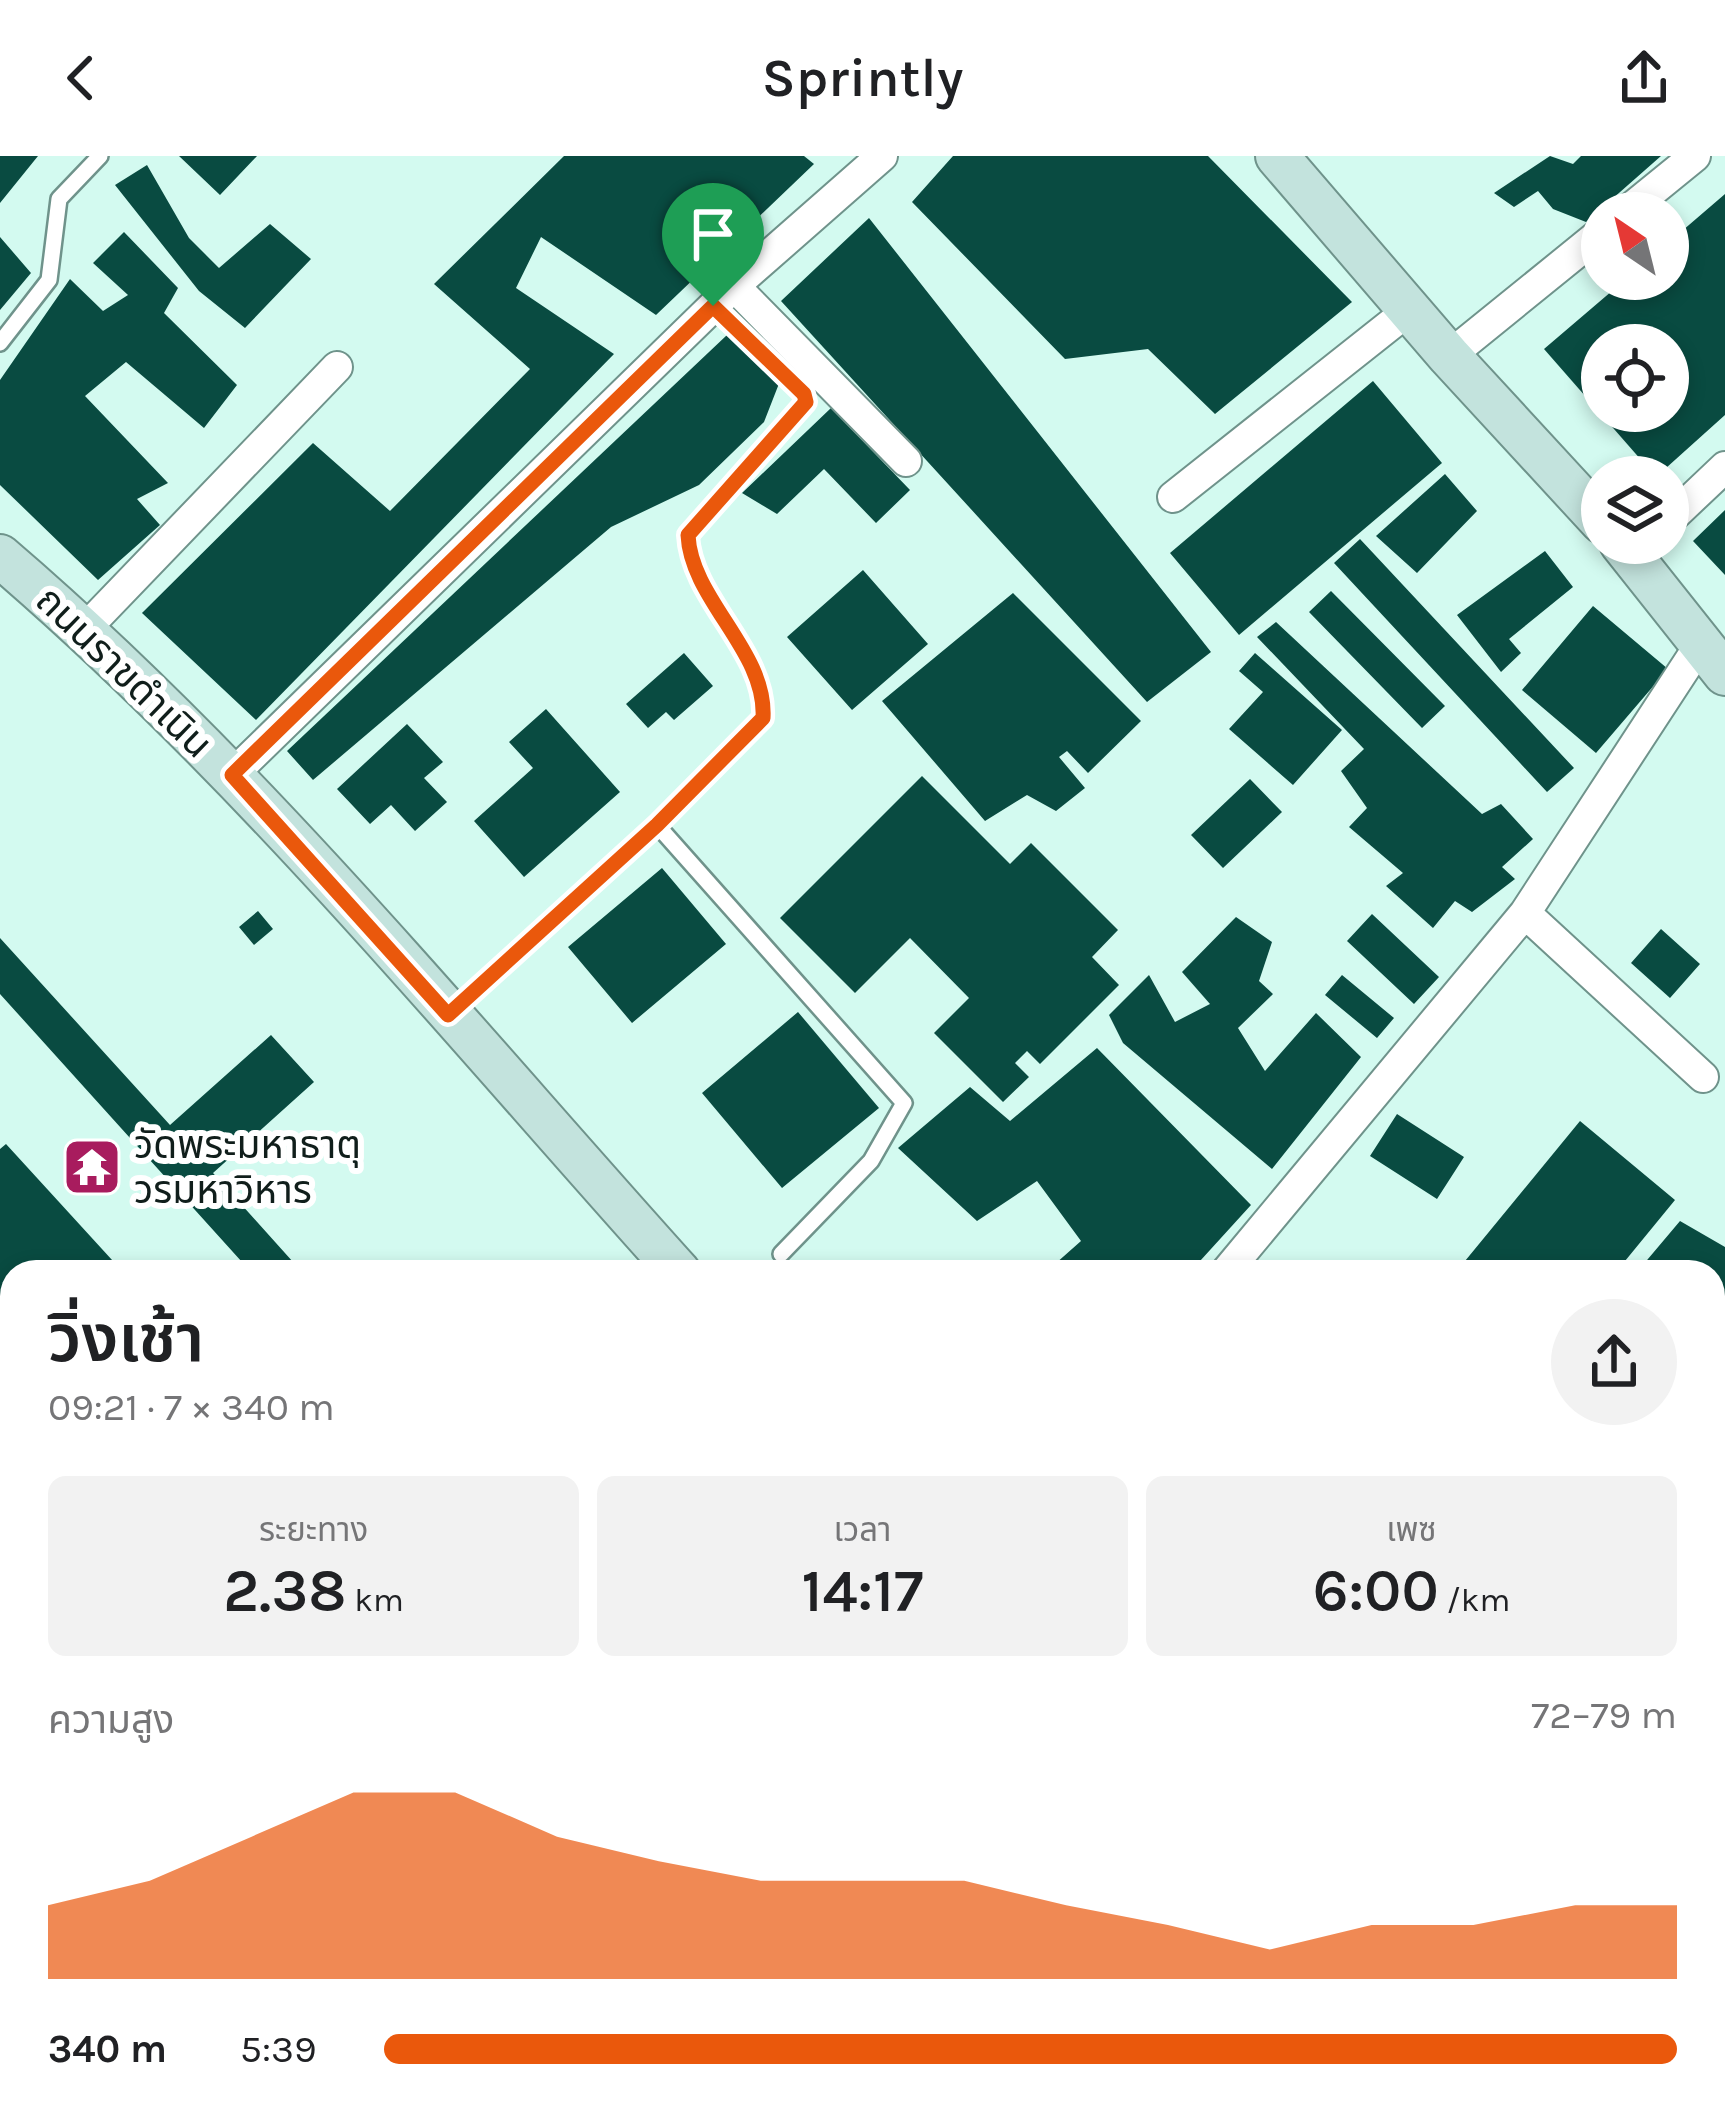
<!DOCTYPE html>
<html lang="th">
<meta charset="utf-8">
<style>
:root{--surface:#fff;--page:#f2f2f2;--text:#202124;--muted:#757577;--accent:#ea580c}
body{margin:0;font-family:Karla,"Noto Sans Thai",sans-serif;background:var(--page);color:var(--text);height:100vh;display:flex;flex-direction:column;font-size:45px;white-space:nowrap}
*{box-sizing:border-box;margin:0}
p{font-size:39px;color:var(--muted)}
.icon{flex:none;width:66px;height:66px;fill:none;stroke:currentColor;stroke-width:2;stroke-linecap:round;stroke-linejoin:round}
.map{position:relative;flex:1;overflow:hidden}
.panel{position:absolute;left:0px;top:1104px;width:1725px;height:861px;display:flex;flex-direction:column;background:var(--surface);border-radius:36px 36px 0 0;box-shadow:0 6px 18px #0003}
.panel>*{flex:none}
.needle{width:78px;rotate:325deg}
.controls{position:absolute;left:1581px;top:36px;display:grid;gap:24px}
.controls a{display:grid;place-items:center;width:108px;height:108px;border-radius:50%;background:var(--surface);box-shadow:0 6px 18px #0003;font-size:60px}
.pin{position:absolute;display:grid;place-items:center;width:102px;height:102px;color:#fff;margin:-123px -51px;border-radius:50% 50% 50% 0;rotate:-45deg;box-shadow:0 0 12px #0007}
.pin .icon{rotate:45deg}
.round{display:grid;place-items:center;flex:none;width:126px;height:126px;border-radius:63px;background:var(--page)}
.headline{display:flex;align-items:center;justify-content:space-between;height:204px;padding:0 48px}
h1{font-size:66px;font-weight:600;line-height:90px}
.metrics{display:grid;grid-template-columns:repeat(3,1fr);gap:18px;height:204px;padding:12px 48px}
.metrics div{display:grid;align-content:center;border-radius:18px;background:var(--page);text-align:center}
.metrics b{font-size:60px;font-weight:600}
.metrics small{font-size:33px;font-weight:400}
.metrics p{font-size:33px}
.chart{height:336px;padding:24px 48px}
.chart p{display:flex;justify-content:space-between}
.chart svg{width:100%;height:216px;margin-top:12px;fill:var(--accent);opacity:.7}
ul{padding:0 48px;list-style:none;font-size:39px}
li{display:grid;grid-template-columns:192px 144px 1fr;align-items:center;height:90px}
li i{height:30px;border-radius:15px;background:var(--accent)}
header{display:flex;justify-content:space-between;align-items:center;height:156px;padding:0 48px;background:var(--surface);font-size:54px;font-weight:600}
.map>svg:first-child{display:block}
.building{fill:#094b41;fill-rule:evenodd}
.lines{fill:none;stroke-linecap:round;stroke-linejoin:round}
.lane-casing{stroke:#6f938b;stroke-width:20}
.street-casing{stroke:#6f938b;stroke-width:34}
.secondary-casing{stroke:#6f938b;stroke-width:46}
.lane{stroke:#fff;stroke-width:15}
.street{stroke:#fff;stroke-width:30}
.secondary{stroke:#c3e3dd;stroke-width:42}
.route-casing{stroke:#fff;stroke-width:24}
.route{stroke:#ea580c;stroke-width:15}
.labels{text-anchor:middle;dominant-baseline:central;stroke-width:12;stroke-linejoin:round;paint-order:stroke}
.street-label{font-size:39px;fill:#101e1b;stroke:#fff}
.poi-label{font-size:39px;fill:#101e1b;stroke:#fff;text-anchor:start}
</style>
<header><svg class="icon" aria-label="back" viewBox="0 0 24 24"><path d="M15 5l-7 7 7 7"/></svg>Sprintly<svg class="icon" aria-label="share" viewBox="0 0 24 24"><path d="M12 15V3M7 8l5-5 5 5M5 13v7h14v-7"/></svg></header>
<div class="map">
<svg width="1725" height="1964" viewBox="0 0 1725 1964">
<rect width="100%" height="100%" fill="#d3faf0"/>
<path class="building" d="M0 0H38L0 47Z
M179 0H257L220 39Z
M564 0H804L814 8 656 159 541 81 516 132 614 198 256 564 142 457 313 287 390 355 530 213 434 128Z
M953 0H1208L1352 146 1215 258 1148 193 1065 203 912 46Z
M1550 0 1573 8 1581 0H1661L1586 66 1553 53 1538 35 1514 51 1494 37Z
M147 9 189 82 219 112 270 68 311 103 245 172 199 135 115 29Z
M1725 38V259L1656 321 1544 193 1626 123H1668V87ZM1602 189H1668V255H1602Z
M869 62 1211 496 1147 546 781 145Z
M124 76 178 132 164 157 237 229 204 272 126 206 85 240 168 327 137 343 160 369 98 424 0 329V224L70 123 103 155 128 139 93 107Z
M0 81 31 117 0 154Z
M727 179 780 225 764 266 699 329 611 371 313 624 287 595Z
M1373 225 1442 307 1239 479 1170 397Z
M831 252 910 334 876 367 824 313 777 358 742 337Z
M1445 318 1477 355 1417 417 1376 380Z
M1725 354V419L1693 385Z
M1360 383 1574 612 1547 636 1334 407Z
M1545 395 1573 431 1509 483 1521 497 1501 516 1457 459Z
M863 414 928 488 852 554 787 481Z
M1331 435 1445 550 1422 572 1309 456Z
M1013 437 1141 565 1088 617 1067 595 1059 601 1085 632 1056 655 1027 639 985 665 882 545Z
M1593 450 1668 513 1596 597 1522 534Z
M1276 466 1482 658 1501 648 1533 683 1502 711 1515 723 1472 756 1455 745 1433 772 1386 730 1403 717 1349 671 1367 652 1341 615 1364 593 1257 481Z
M684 497 713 530 674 564 666 556 648 572 626 548Z
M1255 497 1342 574 1293 629 1229 573 1263 536 1239 515Z
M546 553 620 636 524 721 474 665 533 612 509 586Z
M407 568 443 606 424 622 447 646 415 675 391 649 370 668 337 633Z
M922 620 1010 708 1031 687 1118 774 1092 801 1119 829 1040 908 1027 895 1015 907 1029 921 1003 946 934 877 969 842 910 782 855 837 780 762Z
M1250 623 1282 656 1223 712 1191 679Z
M662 712 726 788 632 867 568 791Z
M258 755 273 773 254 789 239 771Z
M1372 758 1439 821 1414 848 1347 785Z
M1236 761 1272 786 1259 825 1273 838 1238 872 1265 915 1316 857 1361 901 1272 1013 1123 887 1109 859 1149 819 1175 866 1210 848 1182 816Z
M1661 773 1700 808 1670 842 1631 807Z
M0 782 170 969 271 879 314 926 213 1017 302 1116H251L0 838Z
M1342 819 1394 862 1377 882 1325 839Z
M798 856 879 952 782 1032 702 937Z
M1097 892 1251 1049 1190 1116H1046L1081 1085 1037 1025 977 1065 898 992 970 931 1010 965Z
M1397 958 1464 1001 1437 1043 1370 1000Z
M1580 965 1675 1044 1616 1116H1456Z
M6 988 123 1116H12V1283L0 1294V993Z
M1680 1065 1725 1091V1204L1713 1192V1116H1637Z
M1725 1276V1352L1713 1338V1286Z
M12 1417V1472L0 1483V1428Z
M0 1661 12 1674V1692L0 1701Z
M12 1777V1871L0 1884V1788Z
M12 1944V1953H194L184 1964H0V1957Z
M243 1953H272L283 1964H232Z
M671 1953H689L698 1964H658Z
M771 1953H813L804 1964H784Z
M846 1953H901L912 1964H858Z
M1019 1953H1161L1150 1964H1032Z
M1301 1953H1399L1412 1964H1292Z"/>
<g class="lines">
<g class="lane-casing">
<path id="lane" d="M0 187 49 124 59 43 100 0
M657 669 763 562C767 495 691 444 688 379L806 246 804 238 714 150
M450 857 657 669 904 947 871 1005 781 1098
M0 1757 12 1747"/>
</g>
<g class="street-casing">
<path id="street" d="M1625 57 1695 0
M734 130 906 305
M1449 200 1602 76
M1173 341 1409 154
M1668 365 1725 311
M85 473 337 211
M232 619 734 130 882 0
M1525 757 1703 921
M1226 1116 1525 757 1700 489
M1713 1634 1725 1623
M0 1926 12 1909
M371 1964 384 1953
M1250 1964 1261 1953"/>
</g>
<g class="secondary-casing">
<path id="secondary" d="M1277 0 1449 200 1602 366
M1621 387 1725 518
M0 400C250 614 459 872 679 1116
M0 1618 12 1631
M312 1953 322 1964
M1468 1953 1479 1964"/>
</g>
<use href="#lane" class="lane"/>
<use href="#street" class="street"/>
<use href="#secondary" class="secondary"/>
</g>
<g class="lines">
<g class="route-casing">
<path id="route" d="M713 150 804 238 806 246 688 379C691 444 767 495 763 562L657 669 448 859 232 619Z"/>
</g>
<use href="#route" class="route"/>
</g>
<defs>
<g id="temple-square" transform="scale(3)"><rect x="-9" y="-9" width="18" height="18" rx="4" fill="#a81c5e" stroke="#fff"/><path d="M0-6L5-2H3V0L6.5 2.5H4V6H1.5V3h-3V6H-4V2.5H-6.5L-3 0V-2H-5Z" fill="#fff"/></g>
</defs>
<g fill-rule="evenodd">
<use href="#temple-square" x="92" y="1011"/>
</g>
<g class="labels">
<g class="street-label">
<text transform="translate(124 516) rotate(44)">ถนนราขดำเนิน</text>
</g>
<g class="poi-label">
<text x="134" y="989">วัดพระมหาธาตุ<tspan x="134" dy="45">วรมหาวิหาร</tspan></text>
</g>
</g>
</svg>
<div class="controls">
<a><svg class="needle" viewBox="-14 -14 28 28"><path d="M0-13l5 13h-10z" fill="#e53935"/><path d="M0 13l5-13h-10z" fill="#757577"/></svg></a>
<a><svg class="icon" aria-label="locate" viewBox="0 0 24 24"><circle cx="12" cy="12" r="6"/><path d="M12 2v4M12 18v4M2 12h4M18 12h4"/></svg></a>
<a><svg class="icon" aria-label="layers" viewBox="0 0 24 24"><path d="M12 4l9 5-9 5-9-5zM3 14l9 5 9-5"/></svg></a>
</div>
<div class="pin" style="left:713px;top:150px;background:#1e9e55"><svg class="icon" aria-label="arrive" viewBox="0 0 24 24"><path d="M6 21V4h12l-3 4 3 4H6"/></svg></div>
<section class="panel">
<div class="headline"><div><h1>วิ่งเช้า</h1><p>09:21 · 7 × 340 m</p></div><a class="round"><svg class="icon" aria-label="share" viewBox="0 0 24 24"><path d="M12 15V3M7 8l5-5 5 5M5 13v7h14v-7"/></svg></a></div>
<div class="metrics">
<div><p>ระยะทาง</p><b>2.38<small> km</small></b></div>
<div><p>เวลา</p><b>14:17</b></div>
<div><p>เพซ</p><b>6:00<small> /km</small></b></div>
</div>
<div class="chart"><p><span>ความสูง</span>72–79 m</p>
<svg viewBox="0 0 160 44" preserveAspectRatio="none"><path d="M0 44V29L10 24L20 15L30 6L40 6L50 15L60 20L70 24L80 24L90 24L100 29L110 33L120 38L130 33L140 33L150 29L160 29V44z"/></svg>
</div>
<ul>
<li><b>340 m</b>5:39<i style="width:100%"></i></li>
</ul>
</section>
</div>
